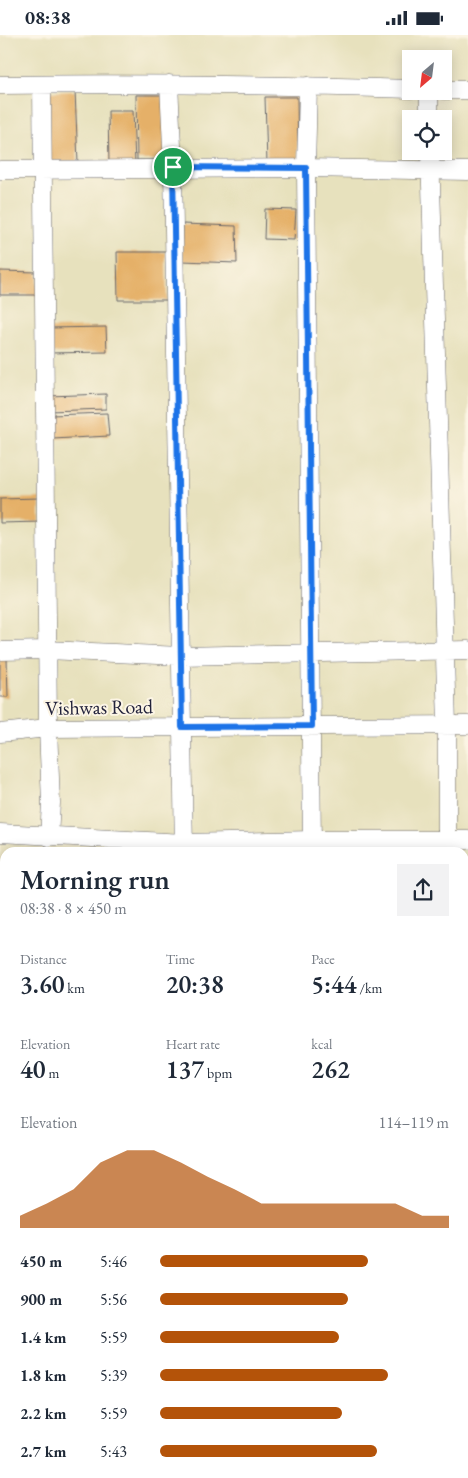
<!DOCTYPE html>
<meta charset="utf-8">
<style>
:root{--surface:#fff;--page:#f2f2f3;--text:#1f2937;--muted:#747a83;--accent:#b45309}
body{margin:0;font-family:"EB Garamond",serif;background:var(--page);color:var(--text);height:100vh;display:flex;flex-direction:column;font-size:19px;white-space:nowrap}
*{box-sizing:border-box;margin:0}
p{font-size:16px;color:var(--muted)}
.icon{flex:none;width:28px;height:28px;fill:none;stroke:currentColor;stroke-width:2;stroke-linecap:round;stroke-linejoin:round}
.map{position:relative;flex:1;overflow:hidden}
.sheet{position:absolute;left:0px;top:812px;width:469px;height:631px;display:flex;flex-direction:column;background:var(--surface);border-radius:15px 15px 0 0;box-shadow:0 2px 12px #0003}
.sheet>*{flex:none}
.needle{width:32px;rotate:208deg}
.tools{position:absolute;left:402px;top:15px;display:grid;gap:10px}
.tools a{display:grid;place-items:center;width:50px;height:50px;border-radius:0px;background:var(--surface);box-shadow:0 2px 12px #0003;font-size:25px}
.pin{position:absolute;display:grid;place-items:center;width:42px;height:42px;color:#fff;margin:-21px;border:2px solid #fff;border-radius:50%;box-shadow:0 1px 5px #0007}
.round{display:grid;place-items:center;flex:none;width:52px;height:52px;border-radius:0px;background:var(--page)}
.head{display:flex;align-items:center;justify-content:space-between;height:85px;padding:0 20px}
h1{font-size:28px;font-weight:600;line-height:38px}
.metrics{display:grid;grid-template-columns:repeat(3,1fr);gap:8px;height:85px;padding:5px 20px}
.metrics div{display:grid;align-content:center}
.metrics b{font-size:25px;font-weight:600}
.metrics small{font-size:14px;font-weight:400}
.metrics p{font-size:14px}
.chart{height:140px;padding:10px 20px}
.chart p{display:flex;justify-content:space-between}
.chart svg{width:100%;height:90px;margin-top:5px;fill:var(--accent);opacity:.7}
ul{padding:0 20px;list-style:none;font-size:16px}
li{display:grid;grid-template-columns:80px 60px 1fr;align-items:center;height:38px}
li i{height:12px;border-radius:6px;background:var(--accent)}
.status{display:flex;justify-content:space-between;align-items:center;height:35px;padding:0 25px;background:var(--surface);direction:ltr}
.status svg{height:14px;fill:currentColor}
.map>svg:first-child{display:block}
.building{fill:#e5b067}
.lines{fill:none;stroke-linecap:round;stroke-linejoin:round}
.street-casing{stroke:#676568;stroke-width:19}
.street{stroke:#fff;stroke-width:18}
.route-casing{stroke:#fff;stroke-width:10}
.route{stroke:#1a73e8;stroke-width:6}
.labels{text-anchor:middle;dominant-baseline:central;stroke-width:4;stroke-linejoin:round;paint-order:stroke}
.street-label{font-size:20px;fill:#22223b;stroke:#fcf5e5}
</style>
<div class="status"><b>08:38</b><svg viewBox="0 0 49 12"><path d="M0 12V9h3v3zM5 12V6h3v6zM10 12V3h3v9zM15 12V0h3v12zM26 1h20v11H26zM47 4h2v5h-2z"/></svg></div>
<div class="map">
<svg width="468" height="1443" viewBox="0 0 468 1443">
<rect width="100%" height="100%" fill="#fcf5e5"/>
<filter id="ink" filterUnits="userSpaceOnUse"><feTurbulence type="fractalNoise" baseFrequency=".02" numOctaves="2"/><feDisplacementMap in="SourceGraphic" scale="10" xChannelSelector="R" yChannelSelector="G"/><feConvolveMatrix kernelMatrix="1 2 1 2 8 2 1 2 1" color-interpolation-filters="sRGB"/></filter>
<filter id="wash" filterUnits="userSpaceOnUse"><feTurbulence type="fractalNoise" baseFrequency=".0096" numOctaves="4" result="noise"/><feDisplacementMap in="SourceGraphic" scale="20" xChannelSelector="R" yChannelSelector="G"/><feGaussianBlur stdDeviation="1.12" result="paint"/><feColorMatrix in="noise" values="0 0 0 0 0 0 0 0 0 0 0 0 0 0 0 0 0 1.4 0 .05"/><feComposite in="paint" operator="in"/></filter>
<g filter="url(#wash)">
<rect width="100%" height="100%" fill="#e7e1bd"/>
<g id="blocks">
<path class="building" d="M75 56 78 128 47 129 44 57Z
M136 60H165L166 125H137Z
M265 62H297L298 129H267Z
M108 76H133L135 129H109Z
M265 174 296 175 294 205 264 204Z
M183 189 236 191 237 228 182 226Z
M117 217H166L167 265H118Z
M0 236 37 237V260H0Z
M106 292 107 317 49 318V293Z
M106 359V374L49 376 48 361Z
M107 378 109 401 53 404 51 380Z
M40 463V487L0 488V464Z
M0 624H7L8 662H0Z"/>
</g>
</g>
<g filter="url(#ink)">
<use href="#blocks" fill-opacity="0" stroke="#676568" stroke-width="1"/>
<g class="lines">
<g class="street-casing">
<path id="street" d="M169 49 173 132 184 818
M0 50C137 48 274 50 411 54
M42 50 48 693 51 768 49 802
M308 51 306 133 312 818
M444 55H468
M429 56V84
M430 116 447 690V818
M0 135 306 133 468 136
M0 616 47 615 181 621 468 615
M0 698 48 693 468 690
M0 798 184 808 312 805H468
M464 929H468
M464 1208H468
M464 1282H468
M0 1285H5
M0 1385H5
M464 1425 468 1421
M321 1439 324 1443
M424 1439 428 1443
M444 1443 449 1439"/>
</g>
<use href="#street" class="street"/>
</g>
</g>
<g class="lines" filter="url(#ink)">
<g class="route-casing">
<path id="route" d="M173 132 306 133 312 691 182 692Z"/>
</g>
<use href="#route" class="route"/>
</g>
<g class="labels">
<g class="street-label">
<text transform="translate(99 672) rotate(-1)">Vishwas Road</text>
</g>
</g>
</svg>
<div class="tools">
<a><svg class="needle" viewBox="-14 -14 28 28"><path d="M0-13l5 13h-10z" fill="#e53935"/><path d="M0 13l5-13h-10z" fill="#747a83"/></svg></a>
<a><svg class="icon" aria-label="locate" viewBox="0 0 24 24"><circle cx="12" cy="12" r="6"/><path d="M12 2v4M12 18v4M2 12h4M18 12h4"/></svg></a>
</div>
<div class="pin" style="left:173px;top:132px;background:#1e9e55"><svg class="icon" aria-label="arrive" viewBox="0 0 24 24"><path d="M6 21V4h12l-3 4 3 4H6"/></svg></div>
<section class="sheet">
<div class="head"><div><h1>Morning run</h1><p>08:38 · 8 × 450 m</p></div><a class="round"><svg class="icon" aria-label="share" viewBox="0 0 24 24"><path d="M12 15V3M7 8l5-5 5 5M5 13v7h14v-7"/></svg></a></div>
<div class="metrics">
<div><p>Distance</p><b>3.60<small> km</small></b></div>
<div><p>Time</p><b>20:38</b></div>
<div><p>Pace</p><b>5:44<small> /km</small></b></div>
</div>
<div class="metrics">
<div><p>Elevation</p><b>40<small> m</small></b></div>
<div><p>Heart rate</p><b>137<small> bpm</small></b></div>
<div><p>kcal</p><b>262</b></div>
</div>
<div class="chart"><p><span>Elevation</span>114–119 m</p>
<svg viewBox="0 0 160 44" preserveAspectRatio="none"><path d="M0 44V38L10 32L20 25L30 12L40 6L50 6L60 12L70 19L80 25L90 32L100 32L110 32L120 32L130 32L140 32L150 38L160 38V44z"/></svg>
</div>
<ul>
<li><b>450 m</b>5:46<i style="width:72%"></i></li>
<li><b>900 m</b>5:56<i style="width:65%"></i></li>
<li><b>1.4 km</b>5:59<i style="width:62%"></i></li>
<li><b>1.8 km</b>5:39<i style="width:79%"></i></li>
<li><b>2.2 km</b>5:59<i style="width:63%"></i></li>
<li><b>2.7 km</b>5:43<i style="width:75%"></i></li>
</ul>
</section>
</div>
